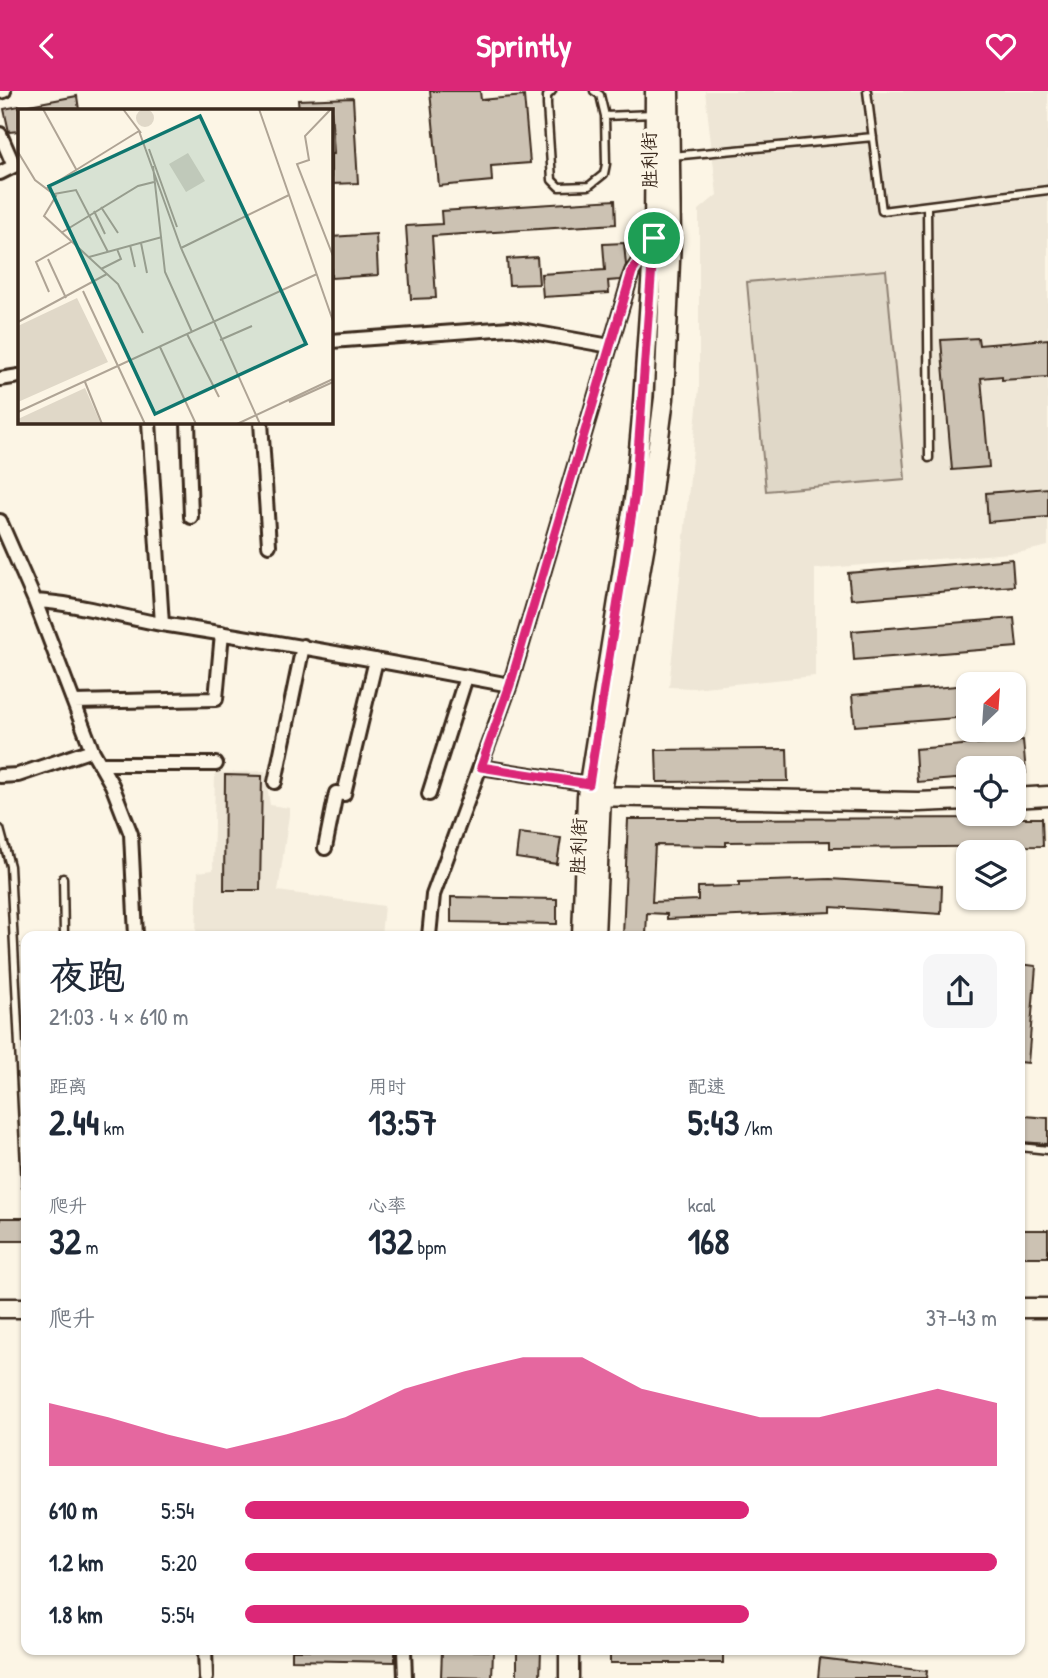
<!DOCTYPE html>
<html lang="zh">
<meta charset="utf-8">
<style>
:root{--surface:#fff;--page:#f6f6f7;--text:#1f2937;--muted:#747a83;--accent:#db2777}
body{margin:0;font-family:"Patrick Hand","LXGW WenKai TC",sans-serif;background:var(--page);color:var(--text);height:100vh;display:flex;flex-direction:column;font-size:26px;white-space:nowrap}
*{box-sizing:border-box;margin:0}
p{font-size:23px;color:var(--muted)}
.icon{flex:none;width:38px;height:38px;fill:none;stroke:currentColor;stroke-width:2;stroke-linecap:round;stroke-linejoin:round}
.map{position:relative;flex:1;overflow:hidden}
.sheet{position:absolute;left:21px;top:840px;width:1004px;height:724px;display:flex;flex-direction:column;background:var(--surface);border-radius:14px;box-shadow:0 2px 5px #0004}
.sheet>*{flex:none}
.needle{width:46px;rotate:25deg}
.buttons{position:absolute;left:956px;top:581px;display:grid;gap:14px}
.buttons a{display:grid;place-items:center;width:70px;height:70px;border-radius:14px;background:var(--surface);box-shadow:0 2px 5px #0004;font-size:35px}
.pin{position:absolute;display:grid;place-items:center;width:60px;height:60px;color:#fff;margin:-30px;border:4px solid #fff;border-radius:50%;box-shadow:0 2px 7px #0007}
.round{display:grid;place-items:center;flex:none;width:74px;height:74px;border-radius:14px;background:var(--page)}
.head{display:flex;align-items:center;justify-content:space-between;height:119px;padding:0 28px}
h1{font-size:38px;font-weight:700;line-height:52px}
.figures{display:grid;grid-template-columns:repeat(3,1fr);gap:10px;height:119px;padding:7px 28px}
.figures div{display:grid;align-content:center}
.figures b{font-size:35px;font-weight:700}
.figures small{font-size:19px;font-weight:400}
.figures p{font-size:19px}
.chart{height:196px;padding:14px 28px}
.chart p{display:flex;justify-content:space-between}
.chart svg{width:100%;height:126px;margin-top:7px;fill:var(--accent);opacity:.7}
ul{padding:0 28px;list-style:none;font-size:23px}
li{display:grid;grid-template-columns:112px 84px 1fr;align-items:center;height:52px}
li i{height:18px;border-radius:9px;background:var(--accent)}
header{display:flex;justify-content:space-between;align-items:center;height:91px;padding:0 28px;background:var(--accent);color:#fff;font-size:32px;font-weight:700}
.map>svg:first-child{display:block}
.built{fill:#eee6d6}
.green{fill:#e0d8c8;stroke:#8e8173;stroke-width:2}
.building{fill:#ccc2b3;stroke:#3b2a1e;stroke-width:2}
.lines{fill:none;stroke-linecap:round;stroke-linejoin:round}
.lane-casing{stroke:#3b2a1e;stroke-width:11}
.street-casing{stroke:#3b2a1e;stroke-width:18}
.secondary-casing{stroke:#3b2a1e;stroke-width:23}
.lane{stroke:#fcf5e5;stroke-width:6}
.street{stroke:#fcf5e5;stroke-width:12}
.secondary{stroke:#fcf5e5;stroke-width:18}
.route-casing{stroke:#fff;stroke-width:14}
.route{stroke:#db2777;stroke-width:9}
.labels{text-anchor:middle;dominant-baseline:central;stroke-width:7;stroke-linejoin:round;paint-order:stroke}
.street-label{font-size:19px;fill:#3b2a1e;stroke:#fcf5e5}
.inset-road{fill:none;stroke:#afa495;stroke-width:2}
.view{fill:#0f766e;fill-opacity:0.15;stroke:#0f766e;stroke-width:3.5}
.inset-edge{fill:none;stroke:#3b2a1e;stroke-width:3.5}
</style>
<header><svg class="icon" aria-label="back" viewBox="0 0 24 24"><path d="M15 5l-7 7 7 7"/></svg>Sprintly<svg class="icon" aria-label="heart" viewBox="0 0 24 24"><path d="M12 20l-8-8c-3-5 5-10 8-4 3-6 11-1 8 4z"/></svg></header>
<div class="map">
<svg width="1048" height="1587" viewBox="0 0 1048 1587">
<rect width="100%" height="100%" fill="#fcf5e5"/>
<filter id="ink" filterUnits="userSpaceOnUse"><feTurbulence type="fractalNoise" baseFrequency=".0143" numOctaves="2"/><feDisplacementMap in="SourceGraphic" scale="14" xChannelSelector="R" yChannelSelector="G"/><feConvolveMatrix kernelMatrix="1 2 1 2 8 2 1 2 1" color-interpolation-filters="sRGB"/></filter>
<g filter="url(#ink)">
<path class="built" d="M705 0H1048V455L1022 461 815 478V585L693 597 669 596 699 297V119L717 104Z
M265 680 270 714 290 717 278 800 384 815 381 845H196L198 781 213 779 215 682Z"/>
<path class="green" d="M886 179 905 388 766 400 747 191Z"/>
<path class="building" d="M430 0H480L481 9 524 5 530 72 491 75 492 90 439 95Z
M77 5 79 19H30L29 14Z
M353 7 358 92 331 93V63H334L331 19H299L298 9Z
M19 15V40L9 41 4 18Z
M615 109 616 133 432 145 436 207 411 208 406 135 442 133 441 120Z
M376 143 378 184 331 187V146Z
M624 152 626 174 620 189 608 190 609 202 543 206 541 183 605 179 603 153Z
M537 166 539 193 509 194 507 168Z
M978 247 979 254 1048 248V286L1002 289V285L981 287 989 376 952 379 941 249Z
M1048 397V426L988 431 986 402Z
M1012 468 1014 495 851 508 848 482Z
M1014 527 1017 556 854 569 852 540Z
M968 594V626L855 635 852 604Z
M1023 649 1026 682 1013 683V677H968V687L917 691 915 658Z
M787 658 788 690 657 691 656 659Z
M225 684 262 685 260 799H224Z
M1042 727 1043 755 830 757V750L726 751V755L655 754 652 811 698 809V796L739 795V791L830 788 942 795 941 823 831 816V821L667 828V823L647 822 646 845H623L628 728Z
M519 742 561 747 557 773 516 767Z
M451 806 557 808V833L451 831Z
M1020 873 1036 875 1028 972 1020 971Z
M1025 1025 1048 1027V1053L1022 1051Z
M0 1127H26V1150H0Z
M1020 1139H1048V1166H1020Z
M292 1559H395V1571L292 1569Z
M442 1559 493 1560 492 1587 441 1586Z
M517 1559H541L540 1587H517Z
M610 1559H723V1572H610Z
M820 1567 927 1580 926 1587H818Z"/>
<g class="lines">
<g class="lane-casing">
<path id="lane" d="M552 0 547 5V14L552 89 559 96 589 95 604 83 606 73 605 25 600 4 594 0
M867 0 882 120 1048 99
M605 25 653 23
M672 65 873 46
M927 115 929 367
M0 738 10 775 26 1095
M63 787 64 845
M1020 1056 1048 1059"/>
</g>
<g class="street-casing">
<path id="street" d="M0 1 4 0
M0 43 14 75 0 82
M331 250 510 237 610 255
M0 288 19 285
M149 331 162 533
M188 331 191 426
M261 331 269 454
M0 430 35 510 92 659 18 684 0 685
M35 510C78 512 119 526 162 533 278 551 394 572 510 594
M74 611 216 608 222 542
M92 659 112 694 131 743 136 845
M100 673H216
M481 676 589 693
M275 691 303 555
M429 703 466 586
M325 757 336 702 344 703 376 569
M429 845 433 804 510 594 632 181 652 150
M205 1559 206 1587
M404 1559 405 1587"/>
</g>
<g class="secondary-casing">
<path id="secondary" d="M591 705 918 711 968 709
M1013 707 1048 705
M582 845 587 705 635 402 642 325 654 147 655 0
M595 845 601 705 646 447 664 307 671 148 669 0
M0 1217H26
M1020 1217H1048
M569 1559V1587"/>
</g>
<use href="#lane" class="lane"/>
<use href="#street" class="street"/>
<use href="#secondary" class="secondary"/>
</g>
</g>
<g class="lines" filter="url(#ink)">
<g class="route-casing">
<path id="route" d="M654 147 635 402 589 693 481 676 510 594 632 181Z"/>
</g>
<use href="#route" class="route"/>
</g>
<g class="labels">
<g class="street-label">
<text transform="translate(649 69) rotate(-91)">胜利街</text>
<text transform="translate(578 755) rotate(-88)">胜利街</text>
</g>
</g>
<g transform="translate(18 18)">
<rect width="315" height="315" fill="#fcf5e5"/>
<path d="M118 9a9 9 0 1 1 18 0a9 9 0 1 1-18 0ZM170 44 187 72 168 83 151 55ZM59 189 90 253 0 293V217ZM67 279 83 315H0V310Z" fill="#e0d8c8"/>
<path class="inset-road" d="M25 0 58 60M105 0 123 24M241 0 315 212M313 0 287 27 291 51 279 55 315 147M121 22 163 139 242 315M131 40 159 118M0 43 17 71 38 87 26 107 89 165 0 213M135 57 147 163 174 223M29 79 121 22M36 85 58 81 90 143M83 98 100 124M76 102 87 125M43 124 120 77 136 73M123 134 129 164M112 136 117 158M163 139 271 86M71 148 144 128M30 150 48 189M83 160 103 150 99 140M89 165 100 175 125 224M65 182 127 315M31 183 18 153 53 133M169 225 201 288M202 231 234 217M142 238 178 315M67 273 84 315M271 293 315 273M0 303 299 165M219 315 315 270"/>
<path class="view" d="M182 7 288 235 137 305 31 77Z"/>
<rect width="315" height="315" class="inset-edge"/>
</g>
</svg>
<div class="buttons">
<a><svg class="needle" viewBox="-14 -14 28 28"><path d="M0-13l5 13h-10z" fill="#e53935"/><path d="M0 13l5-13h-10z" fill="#747a83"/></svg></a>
<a><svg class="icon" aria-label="locate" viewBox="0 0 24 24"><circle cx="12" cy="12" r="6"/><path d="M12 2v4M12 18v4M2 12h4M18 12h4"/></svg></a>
<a><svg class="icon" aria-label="layers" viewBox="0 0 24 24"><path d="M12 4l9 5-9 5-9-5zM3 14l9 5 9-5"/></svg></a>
</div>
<div class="pin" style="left:654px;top:147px;background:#1e9e55"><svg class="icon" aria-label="arrive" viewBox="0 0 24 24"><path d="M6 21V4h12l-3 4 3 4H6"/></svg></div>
<section class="sheet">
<div class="head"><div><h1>夜跑</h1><p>21:03 · 4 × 610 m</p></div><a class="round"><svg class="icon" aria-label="share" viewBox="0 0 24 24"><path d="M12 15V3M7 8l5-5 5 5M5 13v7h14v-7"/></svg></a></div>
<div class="figures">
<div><p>距离</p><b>2.44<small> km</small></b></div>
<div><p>用时</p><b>13:57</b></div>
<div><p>配速</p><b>5:43<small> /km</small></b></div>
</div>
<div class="figures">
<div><p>爬升</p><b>32<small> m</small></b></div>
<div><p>心率</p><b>132<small> bpm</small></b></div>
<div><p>kcal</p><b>168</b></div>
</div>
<div class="chart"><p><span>爬升</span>37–43 m</p>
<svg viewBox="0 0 160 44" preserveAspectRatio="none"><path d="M0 44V22L10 27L20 33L30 38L40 33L50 27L60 17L70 11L80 6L90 6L100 17L110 22L120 27L130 27L140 22L150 17L160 22V44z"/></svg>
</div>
<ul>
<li><b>610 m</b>5:54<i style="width:67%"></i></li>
<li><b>1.2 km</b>5:20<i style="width:100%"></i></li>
<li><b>1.8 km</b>5:54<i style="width:67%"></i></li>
</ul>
</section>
</div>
